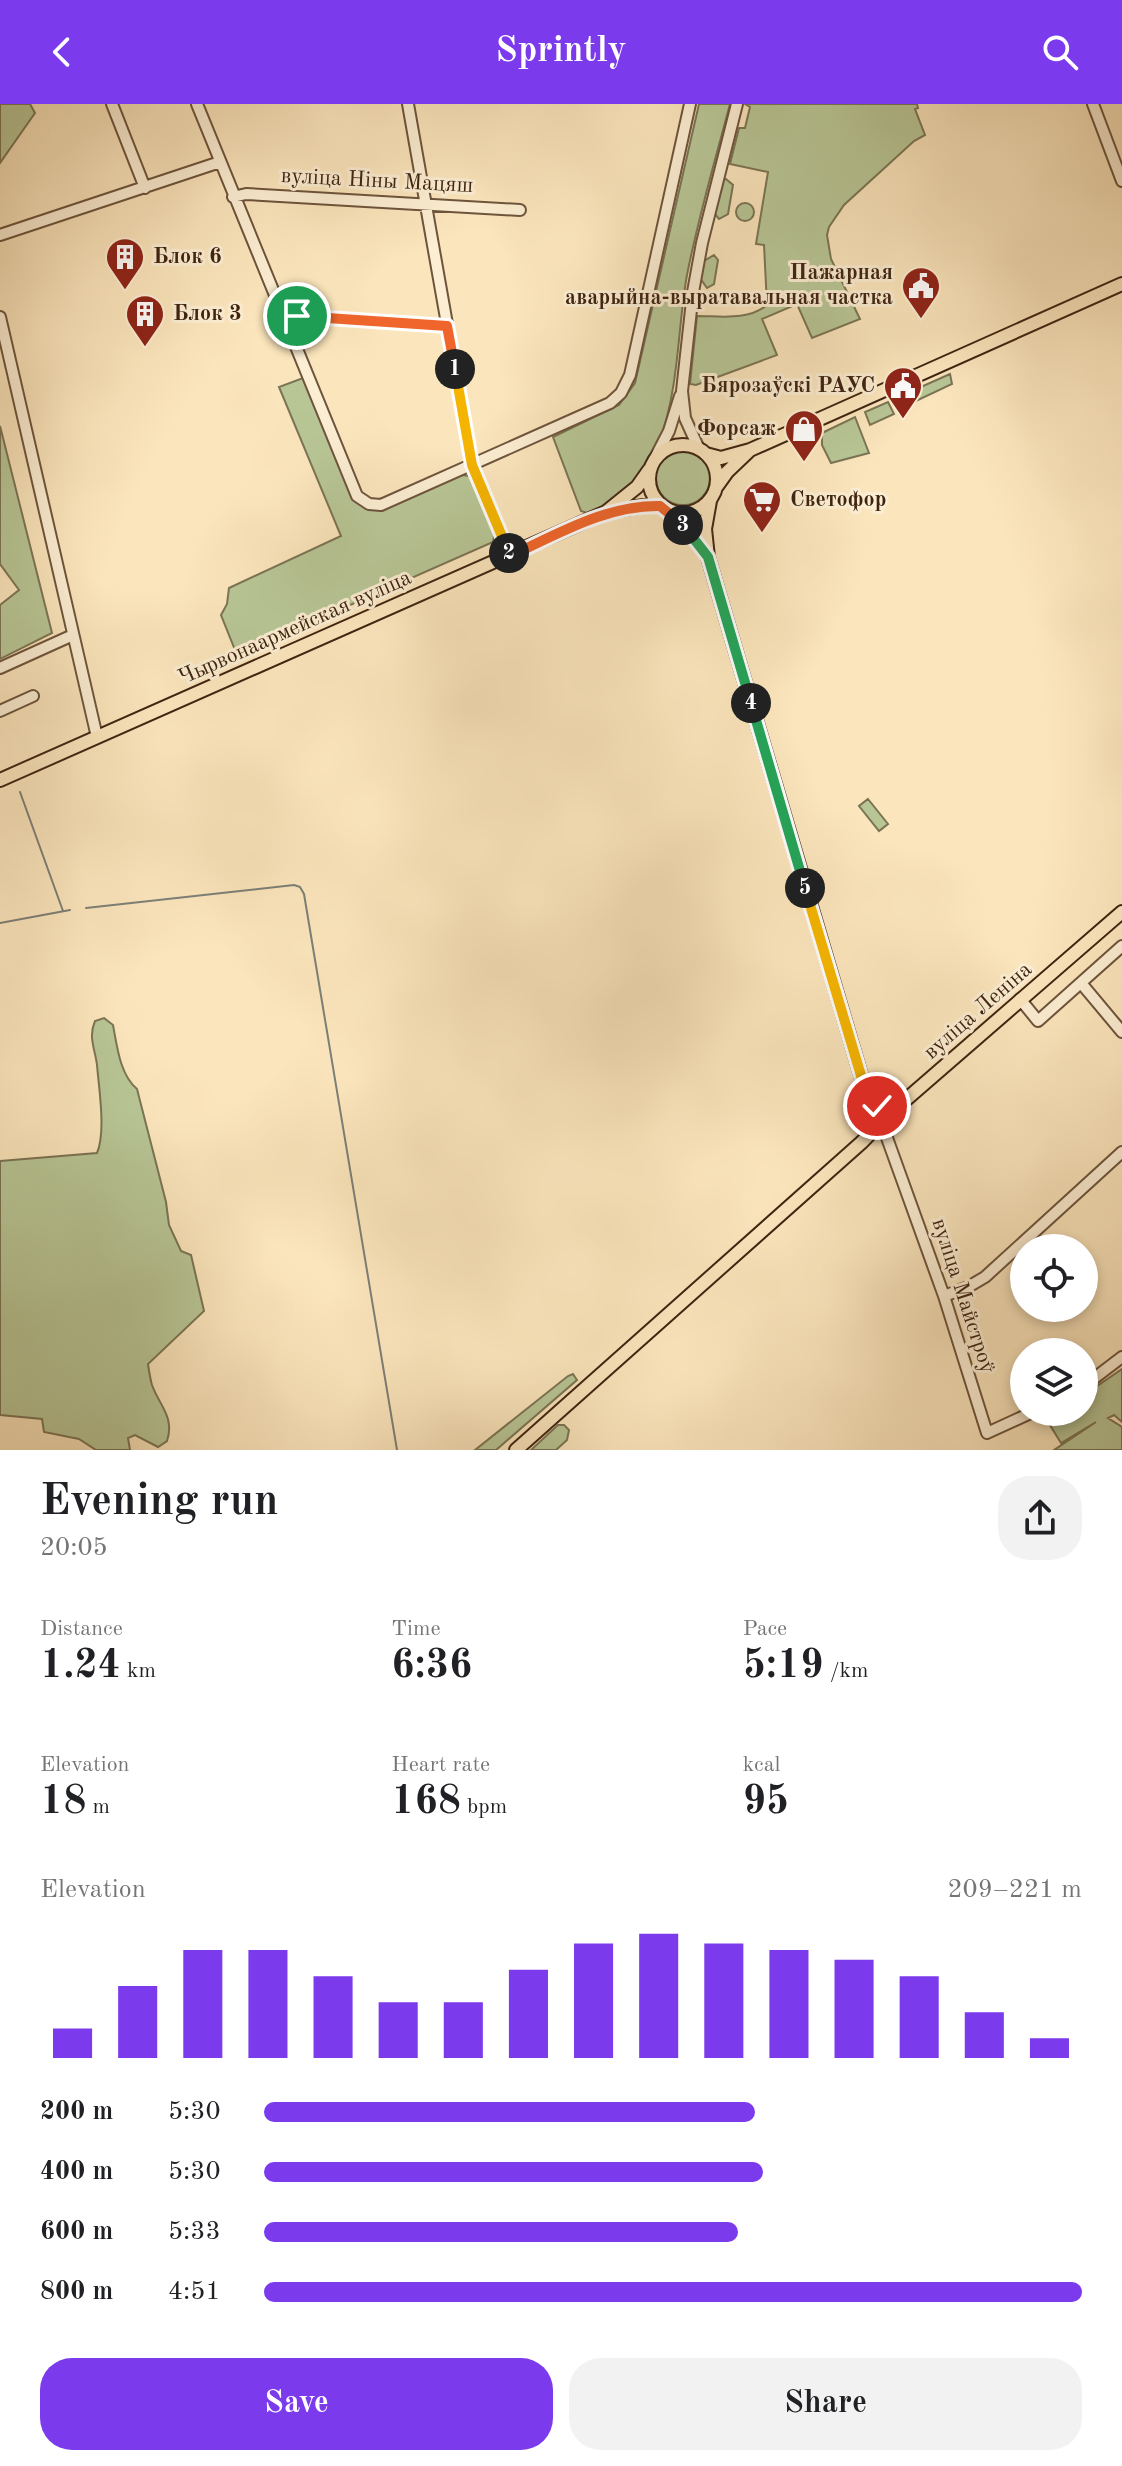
<!DOCTYPE html>
<meta charset="utf-8">
<style>
:root{--surface:#fff;--page:#f2f2f2;--text:#202124;--muted:#757577;--accent:#7c3aed}
body{margin:0;font-family:"Old Standard TT",serif;background:var(--page);color:var(--text);height:100vh;display:flex;flex-direction:column;font-size:30px;white-space:nowrap}
*{box-sizing:border-box;margin:0}
p{font-size:26px;color:var(--muted)}
.icon{flex:none;width:44px;height:44px;fill:none;stroke:currentColor;stroke-width:2;stroke-linecap:round;stroke-linejoin:round}
.map{position:relative;height:1346px;overflow:hidden}
.panel{display:flex;flex-direction:column;background:var(--surface);flex:1}
.panel>*{flex:none}
.controls{position:absolute;left:1010px;top:1130px;display:grid;gap:16px}
.controls a{display:grid;place-items:center;width:88px;height:88px;border-radius:50%;background:var(--surface);box-shadow:0 4px 12px #0003;font-size:40px}
.pin{position:absolute;display:grid;place-items:center;width:68px;height:68px;color:#fff;margin:-34px;border:4px solid #fff;border-radius:50%;box-shadow:0 2px 8px #0007}
.km{position:absolute;width:40px;height:40px;margin:-20px;border-radius:50%;background:#222;color:#fff;font-size:22px;line-height:40px;text-align:center}
.round{display:grid;place-items:center;flex:none;width:84px;height:84px;border-radius:32px;background:var(--page)}
.headline{display:flex;align-items:center;justify-content:space-between;height:136px;padding:0 40px}
h1{font-size:44px;font-weight:600;line-height:60px}
.figures{display:grid;grid-template-columns:repeat(3,1fr);gap:12px;height:136px;padding:8px 40px}
.figures div{display:grid;align-content:center}
.figures b{font-size:40px;font-weight:600}
.figures small{font-size:22px;font-weight:400}
.figures p{font-size:22px}
.chart{height:224px;padding:16px 40px}
.chart p{display:flex;justify-content:space-between}
.chart svg{width:100%;height:144px;margin-top:8px;stroke:var(--accent);stroke-width:6}
.button{display:flex;gap:16px;margin-top:auto;padding:16px 40px}
.button a{flex:1;height:92px;border-radius:32px;background:var(--accent);color:#fff;font-size:32px;font-weight:600;line-height:92px;text-align:center}
.button a+a{background:var(--page);color:var(--text)}
ul{padding:0 40px;list-style:none;font-size:26px}
li{display:grid;grid-template-columns:128px 96px 1fr;align-items:center;height:60px}
li i{height:20px;border-radius:10px;background:var(--accent)}
header{display:flex;justify-content:space-between;align-items:center;height:104px;padding:0 40px;background:var(--accent);color:#fff;font-size:36px;font-weight:600}
.map>svg:first-child{display:block}
.green{fill:#b8c696;stroke:#7b7454;stroke-width:2}
.lines{fill:none;stroke-linecap:round;stroke-linejoin:round}
.stream{stroke:#7c7f78;stroke-width:2}
.minor-casing{stroke:#6d543c;stroke-width:14}
.major-casing{stroke:#3e2311;stroke-width:16}
.minor{stroke:#fceed3;stroke-width:10}
.major{stroke:#fbe5bc;stroke-width:12}
.split-1-casing{stroke:#fff;stroke-width:16}
.split-2-casing{stroke:#fff;stroke-width:16}
.split-3-casing{stroke:#fff;stroke-width:16}
.split-4-casing{stroke:#fff;stroke-width:16}
.split-5-casing{stroke:#fff;stroke-width:16}
.split-6-casing{stroke:#fff;stroke-width:16}
.split-1{stroke:#f0652b;stroke-width:10}
.split-2{stroke:#f5b400;stroke-width:10}
.split-3{stroke:#f0652b;stroke-width:10}
.split-4{stroke:#22a559;stroke-width:10}
.split-5{stroke:#22a559;stroke-width:10}
.split-6{stroke:#f5b400;stroke-width:10}
.labels{text-anchor:middle;dominant-baseline:central;stroke-width:6;stroke-linejoin:round;paint-order:stroke}
.street-label{font-size:22px;fill:#3e2311;stroke:#fceed3}
.poi-label{font-size:22px;font-weight:bold;fill:#3e2311;stroke:#fceed3;text-anchor:start}
</style>
<header><svg class="icon" aria-label="back" viewBox="0 0 24 24"><path d="M15 5l-7 7 7 7"/></svg>Sprintly<svg class="icon" aria-label="search" viewBox="0 0 24 24"><circle cx="10" cy="10" r="6"/><path d="M15 15l6 6"/></svg></header>
<div class="map">
<svg width="1122" height="1346" viewBox="0 0 1122 1346">
<rect width="100%" height="100%" fill="#fbe5bc"/>
<filter id="stains"><feTurbulence type="fractalNoise" baseFrequency=".0025" numOctaves="4"/><feColorMatrix values="0 0 0 0 .2 0 0 0 0 .09 0 0 0 0 .02 0 0 0 .5 -.17"/></filter>
<radialGradient id="worn" r=".72"><stop offset=".6" stop-color="#630" stop-opacity="0"/><stop offset="1" stop-color="#630" stop-opacity=".3"/></radialGradient>
<path class="green" d="M0 0H30L35 9 0 59Z
M699 0H730C715 57 698 114 687 171 672 252 685 377 587 409L581 407 553 333 619 301 635 279Z
M745 0H917L918 4 915 5 925 31 914 37 844 101 829 123 827 131 831 155 860 215 812 234 797 200 762 215 777 251 696 281 690 280 697 212C720 212 748 217 767 201L764 141 756 140 768 68 730 60 739 24H745L750 3Z
M726 75 733 81 728 110 719 115 714 109 721 76Z
M736 108a9 9 0 1 1 18 0a9 9 0 1 1-18 0Z
M714 151 718 156 714 180 707 184 700 174 704 157Z
M950 270 952 280 916 297 913 292 908 293 905 290Z
M303 274 354 394C362 402 369 405 380 405L461 371 470 372C478 390 499 419 493 438L237 551 221 511 227 500 229 484 341 432 279 283Z
M888 298 894 310 870 321 865 308Z
M855 313 869 349 831 359 822 341V329Z
M0 322 52 529 0 555V501L19 486 0 460Z
M656 374a27 27 0 1 1 54 0a27 27 0 1 1-54 0Z
M868 695 888 720 879 727 859 702Z
M104 914 113 921C117 942 120 971 137 985L166 1098 169 1121 181 1147 191 1151 204 1207 148 1260C149 1267 150 1274 152 1281 159 1301 175 1313 167 1337L158 1343 135 1331 128 1334 130 1346H96L79 1335 44 1328 42 1315 0 1311V1057L97 1049C106 1028 99 985 97 961 95 945 88 933 95 917Z
M1122 1265V1318L1114 1311 1108 1314 1122 1323V1346H1054L1096 1318 1061 1339 1048 1318 1061 1308H1084V1291Z
M573 1270 577 1276 496 1346H475L568 1272Z
M558 1321H564L569 1326 567 1336 556 1346H531Z"/>
<g class="lines">
<path class="stream" d="M20 688 63 807
M86 804 294 781 300 783 304 790 397 1346
M0 819 70 806"/>
<g class="minor-casing">
<path id="minor" d="M112 0 145 84
M197 0 357 392 369 400 381 401 610 299 621 289 630 271 690 0
M408 0 472 361 510 452
M1093 0 1122 77
M233 93 246 90 520 106
M0 131 220 58
M0 213 97 633
M285 215 297 212 447 222
M699 345 685 314 682 287 693 188 702 139 737 0
M655 354 669 327 680 292
M0 564 73 531
M0 607 33 592
M1081 879 1122 928
M1020 895 1038 917 1122 842
M882 1020 944 1192 987 1329 1033 1308
M944 1192 968 1183 985 1173 1122 1048
M1084 1282 1122 1253"/>
</g>
<g class="major-casing">
<path id="major" d="M649 375a34 34 0 1 1 68 0a34 34 0 1 1-68 0Z
M706 350 721 354 750 346 1122 180
M717 382 727 368 748 348
M710 397 705 425 708 453 865 985 882 1020
M613 407 643 402H660
M671 408 695 433 705 448
M0 676 606 408 637 383 649 366
M516 1346 862 1038 887 1012 1122 808"/>
</g>
<use href="#minor" class="minor"/>
<use href="#major" class="major"/>
</g>
<g class="lines">
<g class="split-1-casing">
<path id="split-1" d="M297 212 447 222 455 265"/>
</g>
<g class="split-2-casing">
<path id="split-2" d="M455 265 472 361 509 449"/>
</g>
<g class="split-3-casing">
<path id="split-3" d="M509 449 510 452C558 430 606 401 660 402L683 421"/>
</g>
<g class="split-4-casing">
<path id="split-4" d="M683 421 708 453 751 599"/>
</g>
<g class="split-5-casing">
<path id="split-5" d="M751 599 805 784"/>
</g>
<g class="split-6-casing">
<path id="split-6" d="M805 784 865 985 870 996 877 1002"/>
</g>
<use href="#split-1" class="split-1"/>
<use href="#split-2" class="split-2"/>
<use href="#split-3" class="split-3"/>
<use href="#split-4" class="split-4"/>
<use href="#split-5" class="split-5"/>
<use href="#split-6" class="split-6"/>
</g>
<defs>
<g id="building-pin" transform="scale(2)"><path d="M0 17L-7.5 6A9.5 9.5 0 1 1 7.5 6Z" fill="#8f2418" stroke="#fceed3"/><path d="M-4-6H4V6H1V3H-1V6H-4ZM-2.5-4.3h1.7v1.8h-1.7ZM.8-4.3h1.7v1.8H.8ZM-2.5-1h1.7V.8h-1.7ZM.8-1h1.7V.8H.8Z" fill="#fff"/></g>
<g id="civic-pin" transform="scale(2)"><path d="M0 17L-7.5 6A9.5 9.5 0 1 1 7.5 6Z" fill="#8f2418" stroke="#fceed3"/><path d="M-.6-6.5H3V-4.5H.6V-3L4-1V1h2V6H-6V1h2V-1L-.6-3ZM-1.2 2.5V6h2.4V2.5Z" fill="#fff"/></g>
<g id="shop-pin" transform="scale(2)"><path d="M0 17L-7.5 6A9.5 9.5 0 1 1 7.5 6Z" fill="#8f2418" stroke="#fceed3"/><path d="M-5-2.5h2.3a2.7 3.5 0 0 1 5.4 0H5L5.5 6h-11ZM-1.5-2.5h3a1.5 2.3 0 0 0-3 0Z" fill="#fff"/></g>
<g id="supermarket-pin" transform="scale(2)"><path d="M0 17L-7.5 6A9.5 9.5 0 1 1 7.5 6Z" fill="#8f2418" stroke="#fceed3"/><path d="M-6-5.5h2.5l.6 2H6L4.5 2H-2.5L-4.4-4H-6ZM-1.5 3.2a1.3 1.3 0 1 0 .1 0ZM3 3.2a1.3 1.3 0 1 0 .1 0Z" fill="#fff"/></g>
</defs>
<g fill-rule="evenodd">
<use href="#building-pin" x="125" y="153"/>
<use href="#civic-pin" x="921" y="182"/>
<use href="#building-pin" x="145" y="210"/>
<use href="#civic-pin" x="903" y="282"/>
<use href="#shop-pin" x="804" y="325"/>
<use href="#supermarket-pin" x="762" y="396"/>
</g>
<g class="labels">
<g class="street-label">
<text transform="translate(377 77) rotate(3)">вуліца Ніны Мацяш</text>
<text transform="translate(295 524) rotate(-24)">Чырвонаармейская вуліца</text>
<text transform="translate(978 907) rotate(-41)">вуліца Леніна</text>
<text transform="translate(963 1192) rotate(72)">вуліца Майстроў</text>
</g>
<g class="poi-label">
<text x="153" y="153">Блок 6</text>
<text x="893" y="169" text-anchor="end">Пажарная<tspan x="893" dy="25">аварыйна-выратавальная частка</tspan></text>
<text x="173" y="210">Блок 3</text>
<text x="875" y="282" text-anchor="end">Бярозаўскі РАУС</text>
<text x="776" y="325" text-anchor="end">Форсаж</text>
<text x="790" y="396">Светофор</text>
</g>
</g>
<rect width="100%" height="100%" filter="url(#stains)"/>
<rect width="100%" height="100%" fill="url(#worn)"/>
</svg>
<div class="controls">
<a><svg class="icon" aria-label="locate" viewBox="0 0 24 24"><circle cx="12" cy="12" r="6"/><path d="M12 2v4M12 18v4M2 12h4M18 12h4"/></svg></a>
<a><svg class="icon" aria-label="layers" viewBox="0 0 24 24"><path d="M12 4l9 5-9 5-9-5zM3 14l9 5 9-5"/></svg></a>
</div>
<div class="pin" style="left:297px;top:212px;background:#1e9e55"><svg class="icon" aria-label="arrive" viewBox="0 0 24 24"><path d="M6 21V4h12l-3 4 3 4H6"/></svg></div>
<div class="pin" style="left:877px;top:1002px;background:#d93025"><svg class="icon" aria-label="check" viewBox="0 0 24 24"><path d="M5 12l5 5 9-10"/></svg></div>
<b class="km" style="left:455px;top:265px">1</b>
<b class="km" style="left:509px;top:449px">2</b>
<b class="km" style="left:683px;top:421px">3</b>
<b class="km" style="left:751px;top:599px">4</b>
<b class="km" style="left:805px;top:784px">5</b>
</div>
<section class="panel">
<div class="headline"><div><h1>Evening run</h1><p>20:05</p></div><a class="round"><svg class="icon" aria-label="share" viewBox="0 0 24 24"><path d="M12 15V3M7 8l5-5 5 5M5 13v7h14v-7"/></svg></a></div>
<div class="figures">
<div><p>Distance</p><b>1.24<small> km</small></b></div>
<div><p>Time</p><b>6:36</b></div>
<div><p>Pace</p><b>5:19<small> /km</small></b></div>
</div>
<div class="figures">
<div><p>Elevation</p><b>18<small> m</small></b></div>
<div><p>Heart rate</p><b>168<small> bpm</small></b></div>
<div><p>kcal</p><b>95</b></div>
</div>
<div class="chart"><p><span>Elevation</span>209–221 m</p>
<svg viewBox="0 0 160 44" preserveAspectRatio="none"><path d="M5 44V35M15 44V22M25 44V11M35 44V11M45 44V19M55 44V27M65 44V27M75 44V17M85 44V9M95 44V6M105 44V9M115 44V11M125 44V14M135 44V19M145 44V30M155 44V38"/></svg>
</div>
<ul>
<li><b>200 m</b>5:30<i style="width:60%"></i></li>
<li><b>400 m</b>5:30<i style="width:61%"></i></li>
<li><b>600 m</b>5:33<i style="width:58%"></i></li>
<li><b>800 m</b>4:51<i style="width:100%"></i></li>
</ul>
<div class="button"><a>Save</a><a>Share</a></div>
</section>
